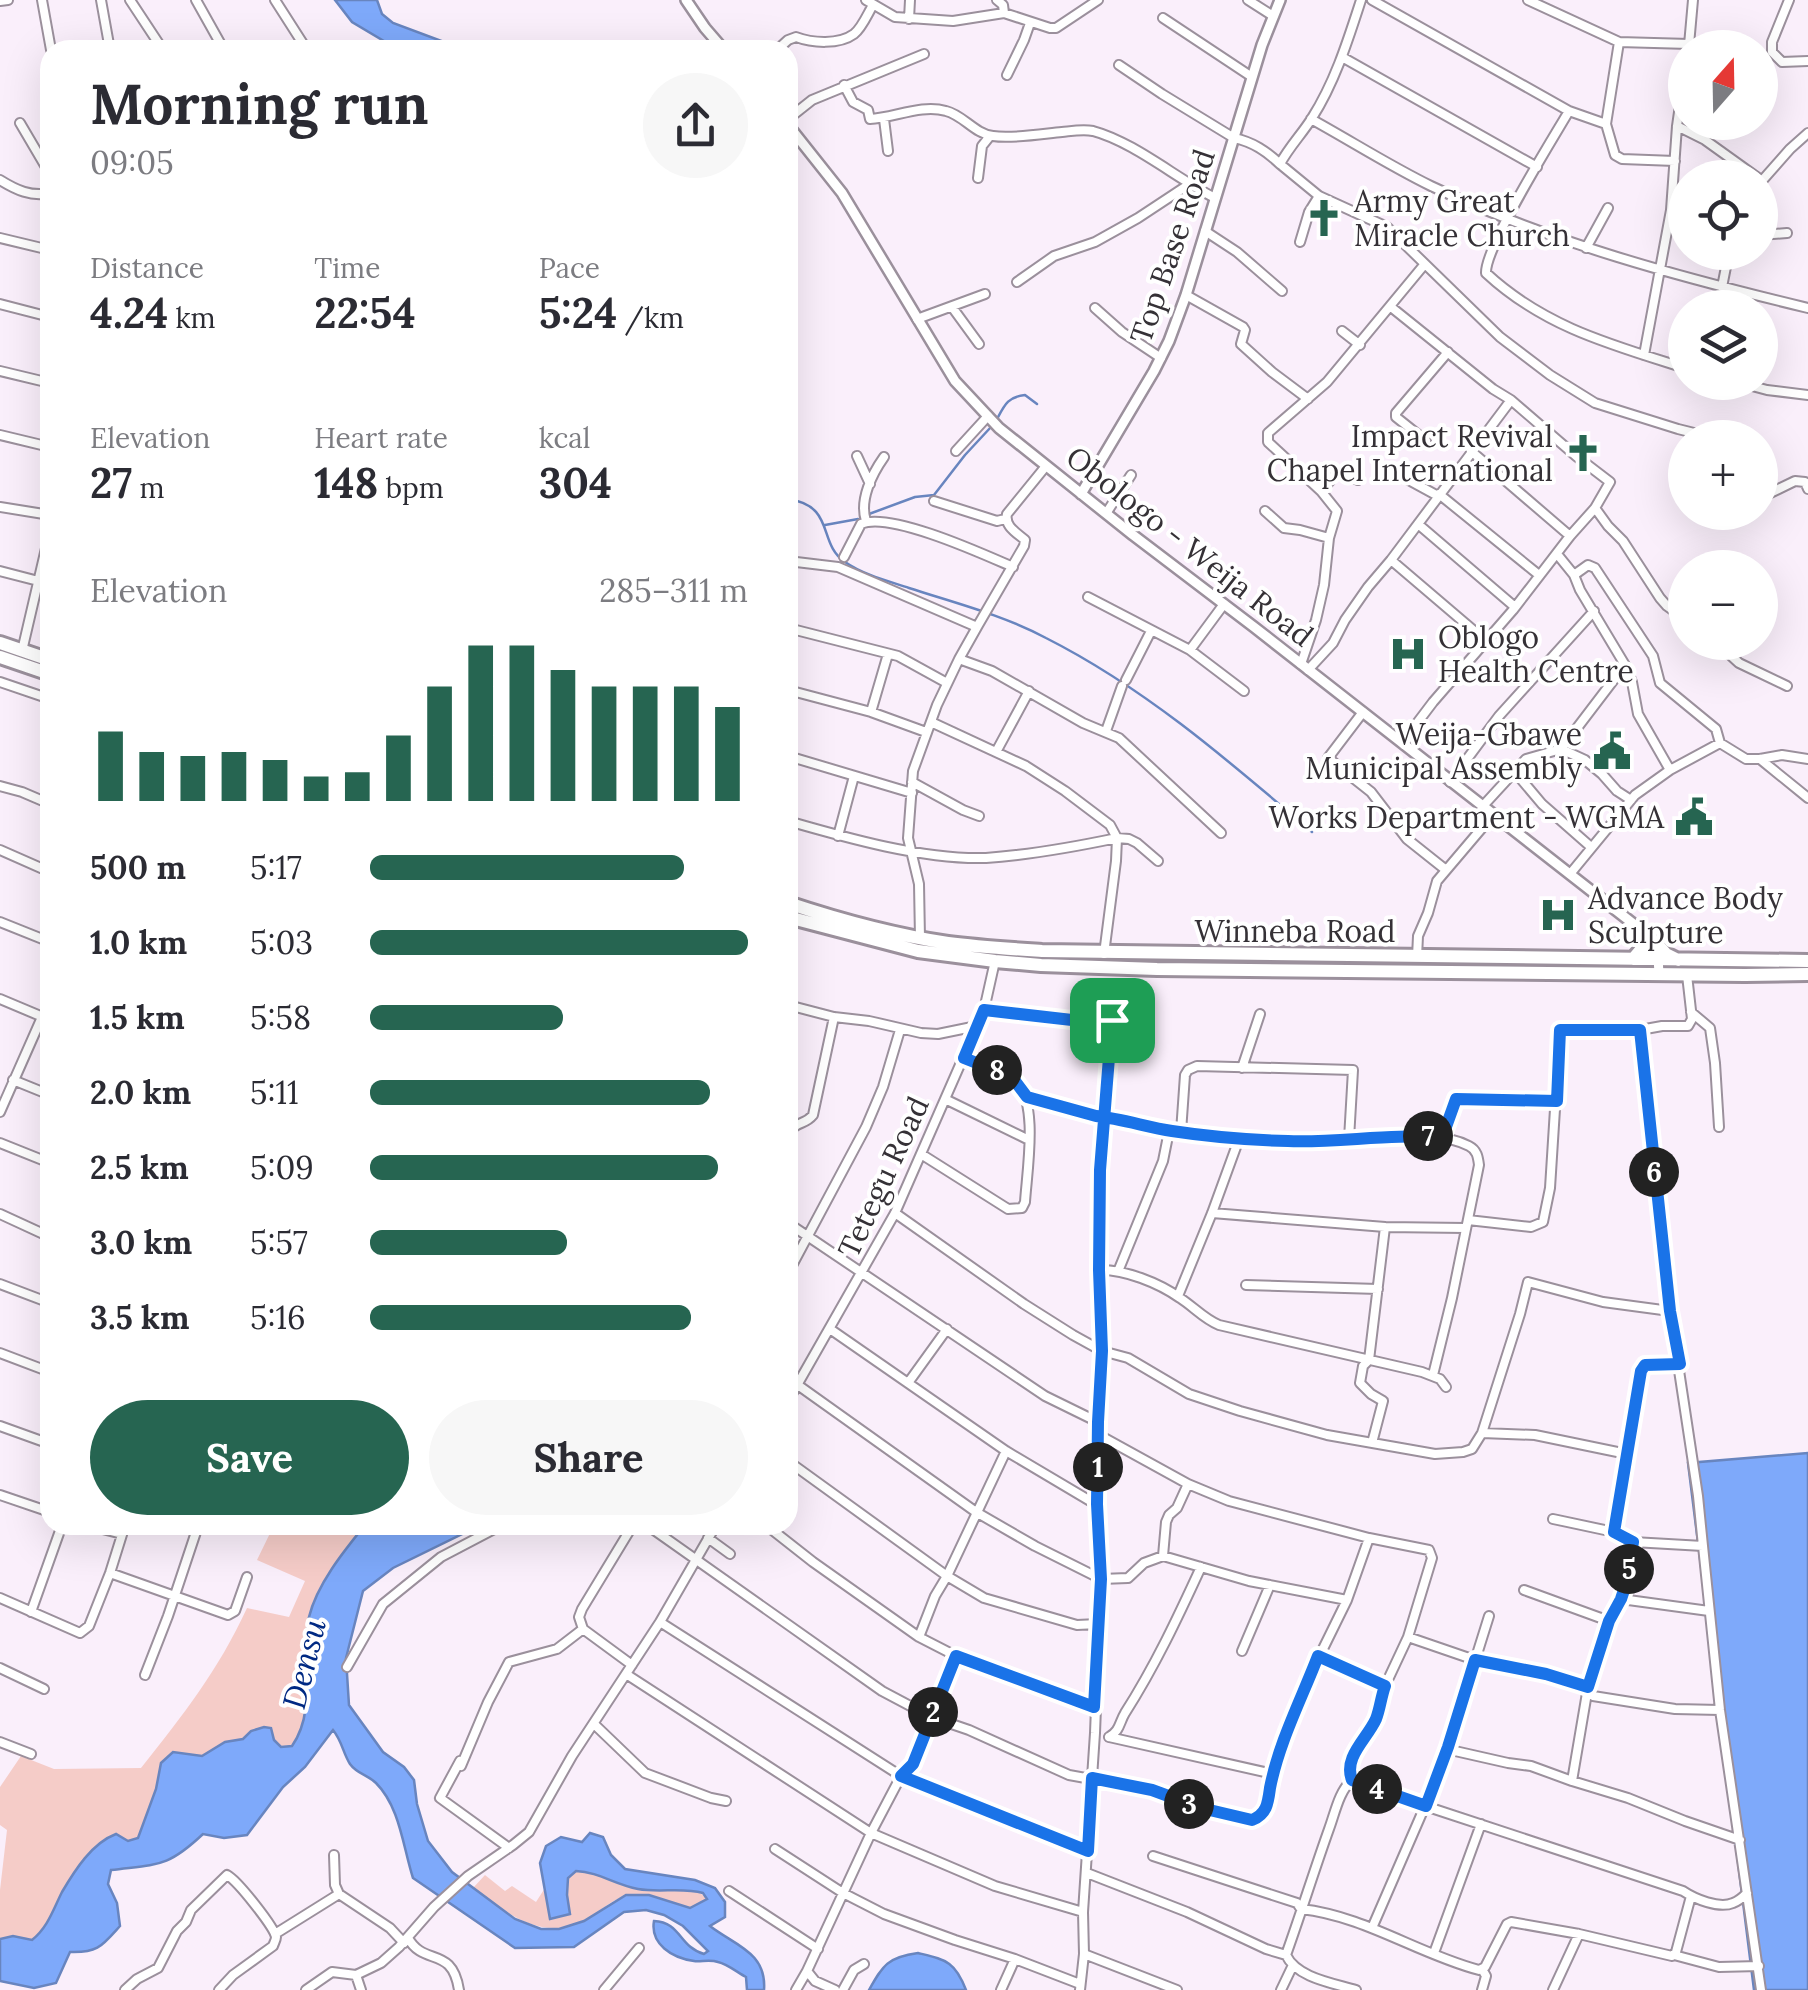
<!DOCTYPE html>
<meta charset="utf-8">
<style>
:root{--surface:#fff;--page:#f7f7f7;--text:#2b2b33;--muted:#7c7c81;--accent:#266551}
body{margin:0;font-family:Lora,serif;background:var(--page);color:var(--text);height:100vh;display:flex;flex-direction:column;font-size:38px;white-space:nowrap}
*{box-sizing:border-box;margin:0}
p{font-size:32px;color:var(--muted)}
.icon{flex:none;width:55px;height:55px;fill:none;stroke:currentColor;stroke-width:2;stroke-linecap:round;stroke-linejoin:round}
.map{position:relative;flex:1;overflow:hidden}
.drawer{position:absolute;left:40px;top:40px;width:758px;height:1495px;display:flex;flex-direction:column;background:var(--surface);border-radius:30px;box-shadow:0 10px 40px #0002}
.drawer>*{flex:none}
.needle{width:65px;rotate:20deg}
.buttons{position:absolute;left:1668px;top:30px;display:grid;gap:20px}
.buttons a{display:grid;place-items:center;width:110px;height:110px;border-radius:50%;background:var(--surface);box-shadow:0 10px 40px #0002;font-size:50px}
.pin{position:absolute;display:grid;place-items:center;width:85px;height:85px;color:#fff;margin:-42px;border-radius:20px;box-shadow:0 5px 15px #0006}
.km{position:absolute;width:50px;height:50px;margin:-25px;border-radius:50%;background:#222;color:#fff;font-size:28px;line-height:50px;text-align:center}
.round{display:grid;place-items:center;flex:none;width:105px;height:105px;border-radius:52px;background:var(--page)}
.summary{display:flex;align-items:center;justify-content:space-between;height:170px;padding:0 50px}
h1{font-size:55px;font-weight:700;line-height:75px}
.stats{display:grid;grid-template-columns:repeat(3,1fr);gap:15px;height:170px;padding:10px 50px}
.stats div{display:grid;align-content:center}
.stats b{font-size:42px;font-weight:700}
.stats small{font-size:28px;font-weight:400}
.stats p{font-size:28px}
.chart{height:280px;padding:20px 50px}
.chart p{display:flex;justify-content:space-between}
.chart svg{width:100%;height:180px;margin-top:10px;stroke:var(--accent);stroke-width:6}
.cta{display:flex;gap:20px;margin-top:auto;padding:20px 50px}
.cta a{flex:1;height:115px;border-radius:60px;background:var(--accent);color:#fff;font-size:40px;font-weight:700;line-height:115px;text-align:center}
.cta a+a{background:var(--page);color:var(--text)}
ul{padding:0 50px;list-style:none;font-size:32px}
li{display:grid;grid-template-columns:160px 120px 1fr;align-items:center;height:75px}
li i{height:25px;border-radius:12px;background:var(--accent)}
.map>svg:first-child{display:block}
.green{fill:#f5ccc8}
.water{fill:#7ea9fa;stroke:#6885bf;stroke-width:2.5}
.lines{fill:none;stroke-linecap:round;stroke-linejoin:round}
.stream{stroke:#6885bf;stroke-width:2.5}
.minor-casing{stroke:#9b909c;stroke-width:12}
.tertiary-casing{stroke:#9b909c;stroke-width:14}
.trunk-casing{stroke:#9b909c;stroke-width:18}
.minor{stroke:#fff;stroke-width:8}
.tertiary{stroke:#fff;stroke-width:9}
.trunk{stroke:#fff;stroke-width:12}
.route-casing{stroke:#fff;stroke-width:20}
.route{stroke:#1a73e8;stroke-width:12}
.labels{text-anchor:middle;dominant-baseline:central;stroke-width:8;stroke-linejoin:round;paint-order:stroke}
.poi-label{font-size:30px;fill:#353136;stroke:#fff;text-anchor:start}
.street-label{font-size:30px;fill:#353136;stroke:#fff}
.water-label{font-size:32px;font-style:italic;fill:#002983;stroke:#fff}
</style>
<div class="map">
<svg width="1808" height="1990" viewBox="0 0 1808 1990">
<rect width="100%" height="100%" fill="#faeffb"/>
<path class="green" d="M274 1525H365L345 1551 306 1645V1703L302 1732 292 1746 281 1747 274 1740 251 1731 243 1739 225 1742 202 1756 173 1752 161 1763 156 1789 138 1838 128 1841 116 1834C68 1853 66 1912 32 1940L13 1936 0 1939V1890L7 1830 0 1825V1787L21 1756 54 1769 141 1768C183 1715 218 1671 247 1608L289 1617 305 1581 257 1560Z
M576 1871C603 1872 626 1889 654 1891 672 1892 695 1884 707 1899L691 1908C671 1902 651 1893 631 1895 613 1897 599 1913 584 1921 540 1942 506 1912 473 1888L485 1875 505 1891 512 1886 536 1902 545 1888 551 1919 570 1913 567 1895 568 1877Z"/>
<path class="water" d="M335 0H377L382 14 393 23 452 45 475 47 484 42 505 43 525 50H399L352 22Z
M1808 1453V1990H1754L1688 1463Z
M365 1525H465L462 1534 393 1568 363 1591 346 1658 349 1705 383 1752 404 1767 414 1780 417 1804 428 1841 452 1872 515 1919 541 1929H559L584 1921 626 1895H649L690 1908 707 1899 703 1893C682 1887 660 1893 638 1889 615 1885 599 1872 576 1871L568 1878 567 1895 570 1914 550 1919 540 1863 546 1846 561 1837 582 1842 590 1833 603 1837 611 1855 625 1869 695 1880 715 1888 725 1902V1917L710 1926C734 1945 767 1952 764 1990H747L746 1977C737 1972 727 1964 718 1962 710 1959 701 1962 694 1961 672 1958 650 1944 654 1921 681 1922 679 1947 704 1954L708 1951 683 1926 664 1915 646 1910 624 1912 574 1947 515 1948 413 1878C403 1847 400 1807 376 1783 368 1775 357 1774 350 1764 343 1753 342 1741 333 1730L305 1767 283 1787 247 1835 224 1838 203 1834C167 1868 158 1864 111 1870L108 1884 117 1903 120 1926C102 1946 98 1953 70 1952L56 1983 34 1988 0 1981V1939L13 1936 32 1940C48 1927 53 1910 62 1892 75 1870 92 1843 116 1834L128 1841 138 1838 156 1789 161 1763 173 1752 202 1756 225 1742 243 1739 251 1731 264 1727 271 1728 274 1740 281 1747 292 1746C318 1709 300 1659 309 1617 317 1584 344 1551 365 1525Z
M918 1953C946 1960 955 1961 966 1990H869C883 1965 888 1957 918 1953Z"/>
<g class="lines">
<path class="stream" d="M997 419C1005 404 1008 397 1025 395L1037 404
M788 499C836 506 817 543 845 562 864 575 888 581 909 588 955 603 1003 615 1046 638 1145 688 1229 761 1312 832
M869 514 915 497 934 495 965 455 991 427
M825 525 858 519"/>
<g class="minor-casing">
<path id="minor" d="M42 0 51 50
M101 0 110 50
M130 0 163 50
M196 0 224 50
M275 0 307 50
M866 0 895 17 953 21 1004 13 1050 28H1056L1098 0
M997 0 1003 5 1004 13
M1248 0 1273 16
M1372 0 1569 111 1606 124
M1528 0 1619 42 1689 44
M1789 0 1772 42V52L1782 62 1808 61
M0 1 8 0
M1163 18 1252 77
M909 19 910 0
M1619 42 1606 124 1615 155 1622 159 1675 161
M1689 45 1693 0
M777 50 788 40 796 37C812 43 839 45 854 34 862 28 868 13 873 5
M1342 57 1537 167
M1119 65 1162 94 1234 138C1253 142 1266 151 1280 164 1289 147 1302 134 1312 118 1335 82 1348 40 1361 0
M1007 75 1024 40 1030 23
M844 85 853 102 868 110 870 119C894 118 921 104 946 111 963 115 975 134 993 136 1012 139 1042 134 1062 132 1072 131 1083 129 1093 131 1134 142 1177 179 1215 198
M1569 111C1552 140 1485 247 1486 273 1544 327 1612 345 1685 368
M788 119 812 100 924 54
M884 119 888 151
M1311 119C1351 141 1390 166 1431 186 1552 243 1679 277 1808 308
M20 123 50 174
M1677 126 1705 140 1758 178
M1280 164 1319 196 1387 227 1500 337 1550 375 1595 403 1678 429 1714 438
M978 178 982 146 990 136
M0 180C16 190 31 197 50 193
M1760 183 1790 149 1808 133
M1205 231 1237 252 1282 291
M1760 235 1787 233
M0 238 50 250
M1300 242 1309 212 1319 196
M1586 248 1608 208
M1017 282 1054 256 1095 242 1138 218 1188 185
M1722 287 1729 252
M1186 295 1243 327 1245 330 1241 344 1272 372 1308 399
M0 304 50 317
M952 307 979 344
M1391 307 1493 389 1511 400 1576 456 1610 482 1595 508 1570 536 1513 610 1433 702 1402 743
M1095 308 1122 332 1161 358
M917 319 985 294
M1342 331 1360 345
M1644 355 1671 210 1677 126 1685 70
M0 371 50 383
M1737 382 1767 390 1808 395
M0 435 50 447
M1426 441 1396 417V413L1448 352
M956 451 988 416
M1471 451 1570 536
M857 456 870 484
M1405 478 1438 496
M1321 491 1339 471 1358 480
M1439 494 1539 575
M1760 498 1795 481 1805 482 1808 489
M934 501 997 521 1005 519
M0 507 50 515
M1595 508 1608 526 1623 541 1660 598 1667 606 1685 619
M1265 511 1284 528 1300 530 1329 538
M1107 512 1131 475
M1725 515 1730 512
M866 521C859 500 872 474 884 457
M1418 524 1515 607
M1557 554 1574 575 1580 590 1625 665 1632 682 1638 714 1670 770
M844 557 861 524C889 511 983 554 1013 567
M1391 560 1486 641
M788 561 838 567 977 627 959 659 937 705 913 771 908 838 919 884 920 938
M0 571 50 584
M1574 575 1588 565 1595 568 1653 656 1660 683 1716 729 1720 743
M1088 597 1190 650 1244 691
M977 627 1024 546 1025 540C1017 533 1004 526 1007 514L1046 466
M788 628 898 656 947 683
M1716 642 1739 663 1787 686
M1190 650 1224 604
M22 651 50 531
M959 659 992 671 1083 723 1119 738 1221 833
M1301 664 1316 620 1324 585 1329 538 1337 511 1321 491 1268 442V433L1327 382 1424 265
M1308 670 1333 643 1345 620 1368 587 1391 560 1511 400
M1126 680 1151 631
M0 682 50 699
M788 690 871 712 926 732
M871 712 888 654
M1363 712 1328 758 1371 792 1407 839 1446 870
M931 722 1026 766 1065 791 1110 825 1117 838 1116 861 1104 954
M1106 731 1122 686
M1561 749 1585 760 1602 774 1617 791 1631 800
M996 752 1029 691
M788 756 912 793
M1760 759 1808 798
M1515 772 1542 804 1591 847
M912 782 963 810 979 816
M1450 782 1499 716 1594 611
M0 786 22 792 50 804
M1482 807 1526 759 1561 749 1625 665
M788 821C847 838 924 860 986 858 1029 855 1074 847 1117 838L1129 839 1137 843 1158 861
M838 836 854 776
M0 850 50 872
M1570 874 1635 795 1670 770 1720 743 1746 759H1760L1782 755 1808 759
M0 922 50 942
M1417 957 1418 936 1428 913 1437 881 1493 815
M0 999 50 1020
M788 1005 834 1017 869 1021 921 1033 938 1034 977 1026
M984 1010 1072 1020 1106 1016 1113 1021 1101 1170 1099 1270 1102 1351 1098 1422 1097 1505 1101 1579 1095 1733 1083 1912 1084 1954 1080 1990
M1691 1012 1710 1028 1715 1063 1719 1127
M1242 1068 1260 1014
M13 1080 50 1095
M1027 1097C1097 1115 1167 1133 1239 1139 1280 1142 1321 1140 1362 1139 1397 1138 1435 1129 1469 1146 1477 1150 1478 1157 1479 1165L1452 1298 1433 1375
M945 1099 1029 1140
M0 1112 42 1017
M1181 1132 1185 1075 1188 1070 1197 1066 1353 1070 1349 1139
M788 1135C796 1120 804 1126 813 1115L834 1017
M1442 1137 1447 1119 1456 1099 1557 1101
M0 1143 50 1163
M921 1154 1008 1209 1022 1208 1025 1202C1027 1170 1039 1102 1015 1079 1003 1068 980 1064 964 1059
M895 1213 1024 1304 1073 1335 1102 1351 1128 1358 1189 1394 1240 1411 1327 1435 1435 1454 1463 1452 1472 1449 1482 1433 1535 1435 1627 1454 1642 1367 1679 1364
M1212 1213 1385 1227 1465 1228
M0 1214 50 1237
M1468 1220 1531 1227 1543 1222 1550 1188 1560 1030H1640L1662 1026H1688L1692 1019 1687 975
M788 1223 1045 1396 1098 1422
M1119 1269 1163 1161 1169 1131
M1099 1270C1124 1269 1159 1283 1180 1298 1194 1307 1204 1319 1219 1325L1422 1372 1440 1379 1446 1387
M788 1273 866 1127 883 1087 900 1030
M0 1284 50 1303
M1246 1285 1378 1289
M1178 1296 1212 1213 1239 1139
M830 1329 1006 1451 1097 1505
M0 1353 50 1372
M788 1378 976 1512 1035 1546 1101 1579 1128 1578 1144 1563 1163 1556 1249 1581 1347 1600
M908 1383 947 1329
M788 1401 895 1213 984 1010 995 961
M0 1426 50 1444
M1482 1433 1520 1314 1528 1282 1603 1302 1670 1311
M1099 1435 1188 1484 1229 1501 1369 1538 1429 1550 1432 1558 1408 1637
M1372 1443 1383 1401 1371 1394 1360 1383 1363 1366 1369 1360 1385 1227
M788 1461 947 1576 984 1598 1077 1625 1098 1624
M0 1495 50 1512
M1553 1519 1614 1532 1633 1542 1703 1546 1698 1496 1670 1311 1640 1030
M87 1525 122 1534
M647 1525 882 1691 931 1717 969 1730 1069 1775 1152 1790 1201 1808 1253 1820 1258 1819 1266 1808 1273 1774 1292 1719 1319 1657 1347 1600 1369 1538
M766 1525 813 1562 919 1637 956 1656 1094 1707
M1614 1532 1627 1454
M708 1538 730 1554
M1703 1546 1720 1710 1761 1990
M1163 1556 1166 1522 1169 1515 1177 1508 1188 1484
M110 1573 228 1615 235 1611 247 1577
M1524 1590 1609 1621
M0 1598 80 1633 89 1626 110 1573 125 1525
M1621 1599 1709 1611
M31 1612 62 1525
M660 1622 901 1776 1088 1851
M919 1637 935 1596 947 1576 1006 1451
M1242 1651 1270 1585
M632 1665 583 1629 579 1617 582 1609 633 1525
M347 1667 383 1604 441 1557 502 1525
M0 1668 44 1689
M626 1674 871 1833 901 1776 913 1764 956 1656
M145 1675 168 1616 196 1532
M1385 1686 1408 1637 1475 1660 1546 1674 1588 1687 1593 1696 1675 1709 1720 1710
M594 1724 645 1773 711 1798 726 1801
M1109 1737C1120 1731 1119 1723 1125 1713 1155 1666 1178 1617 1201 1567
M1109 1737 1273 1774
M0 1742 31 1754
M1448 1747 1455 1751 1508 1763 1531 1766 1572 1781 1628 1798 1685 1821 1740 1840
M460 1761 440 1798 509 1848
M461 1766 488 1702 509 1662 557 1649 583 1629
M1352 1780 1425 1806 1683 1891C1695 1899 1719 1909 1733 1903 1739 1901 1743 1897 1747 1893
M1572 1781 1588 1687 1609 1621 1621 1599 1626 1584 1633 1542
M775 1849 843 1893 884 1914 955 1940 1015 1959 1080 1984
M334 1855 335 1885 339 1894 390 1928 404 1943
M1153 1856 1297 1903 1301 1909C1365 1916 1418 1954 1479 1970L1485 1967 1507 1924 1511 1922 1579 1934 1672 1956 1676 1952 1691 1896
M1087 1873 1187 1912 1266 1949 1286 1955C1297 1978 1333 1983 1356 1990
M729 1891 818 1949
M1372 1928 1425 1806 1448 1747 1489 1616
M275 1934 339 1894
M408 1938C424 1967 452 1945 459 1990
M1434 1953 1481 1824
M1084 1954 1177 1990
M1286 1955C1301 1913 1314 1871 1329 1829 1335 1813 1339 1791 1352 1780 1342 1757 1367 1739 1376 1719 1380 1709 1381 1697 1385 1686L1319 1657
M1674 1955 1719 1967 1759 1966
M356 1975 361 1990
M125 1990 137 1979 158 1968 177 1931 186 1922 191 1910 227 1875C238 1881 274 1927 276 1937 276 1940 274 1943 273 1946L233 1975 219 1990
M306 1990 332 1972 356 1975 381 1963 399 1947 434 1907 468 1876 513 1845 529 1832 572 1756 660 1622 716 1525
M604 1990 639 1948
M796 1990 807 1971
M835 1990 815 1981 807 1971 871 1833 995 1886 1083 1912
M843 1990 854 1970 864 1964
M1001 1990 1015 1959
M1281 1990 1292 1967
M1482 1990 1486 1976 1482 1969
M1553 1990 1579 1934"/>
</g>
<g class="tertiary-casing">
<path id="tertiary" d="M686 0 705 28 724 50
M788 125 842 193 955 381 999 428 1133 535 1254 627 1640 929 1657 944 1659 973
M1081 494 1154 371 1169 341 1186 295 1262 45 1280 0"/>
</g>
<g class="trunk-casing">
<path id="trunk" d="M0 643 50 660
M0 657 50 674
M788 903C839 920 894 935 948 943 979 947 1011 949 1042 951L1808 961
M788 917 918 951 995 961 1041 965 1157 969 1745 975 1808 974
M1657 944 1666 954 1678 960
M1633 959 1643 947 1646 936"/>
</g>
<use href="#minor" class="minor"/>
<use href="#tertiary" class="tertiary"/>
<use href="#trunk" class="trunk"/>
</g>
<g class="lines">
<g class="route-casing">
<path id="route" d="M1112 1020 1100 1170 1099 1270 1102 1351 1098 1422 1097 1504 1101 1579 1094 1707 956 1656 913 1764 901 1776 1088 1851 1092 1778 1152 1790 1201 1808 1252 1820C1267 1814 1268 1803 1270 1788 1279 1742 1301 1700 1318 1656L1385 1686C1381 1697 1380 1709 1376 1719 1367 1739 1343 1757 1352 1780L1426 1806 1448 1747 1475 1660 1546 1674 1588 1687 1609 1621 1621 1599 1626 1584 1633 1542 1614 1532 1641 1371 1645 1365 1680 1364 1670 1311 1640 1030H1560L1557 1101 1456 1099 1442 1138C1391 1133 1340 1143 1288 1141 1249 1140 1211 1137 1172 1131 1147 1127 1122 1119 1096 1116L1027 1097 1012 1077 964 1058 984 1010 1072 1020 1106 1016 1112 1020"/>
</g>
<use href="#route" class="route"/>
</g>
<defs>
<g id="church-bare" transform="scale(3)"><path d="M-1.2-6h2.4v3.5h3.3v2.4h-3.3V6h-2.4V-.1h-3.3v-2.4h3.3Z" fill="#266551" stroke="#fff" stroke-width="2.5" paint-order="stroke"/></g>
<g id="hospital-bare" transform="scale(3)"><path d="M-5-5h3v3.5h4V-5h3V5h-3V1.5h-4V5h-3Z" fill="#266551" stroke="#fff" stroke-width="2.5" paint-order="stroke"/></g>
<g id="civic-bare" transform="scale(3)"><path d="M-.6-6.5H3V-4.5H.6V-3L4-1V1h2V6H-6V1h2V-1L-.6-3ZM-1.2 2.5V6h2.4V2.5Z" fill="#266551" stroke="#fff" stroke-width="2.5" paint-order="stroke"/></g>
</defs>
<g fill-rule="evenodd">
<use href="#church-bare" x="1324" y="218"/>
<use href="#church-bare" x="1583" y="453"/>
<use href="#hospital-bare" x="1408" y="654"/>
<use href="#civic-bare" x="1612" y="751"/>
<use href="#civic-bare" x="1694" y="817"/>
<use href="#hospital-bare" x="1558" y="915"/>
</g>
<g class="labels">
<g class="poi-label">
<text x="1354" y="201">Army Great<tspan x="1354" dy="34">Miracle Church</tspan></text>
<text x="1553" y="436" text-anchor="end">Impact Revival<tspan x="1553" dy="34">Chapel International</tspan></text>
<text x="1438" y="637">Oblogo<tspan x="1438" dy="34">Health Centre</tspan></text>
<text x="1582" y="734" text-anchor="end">Weija-Gbawe<tspan x="1582" dy="34">Municipal Assembly</tspan></text>
<text x="1664" y="817" text-anchor="end">Works Department - WGMA</text>
<text x="1588" y="898">Advance Body<tspan x="1588" dy="34">Sculpture</tspan></text>
</g>
<g class="street-label">
<text transform="translate(1172 246) rotate(-71)">Top Base Road</text>
<text transform="translate(1190 546) rotate(38)">Obologo - Weija Road</text>
<text x="1295" y="931">Winneba Road</text>
<text transform="translate(883 1177) rotate(-65)">Tetegu Road</text>
</g>
<g class="water-label">
<text transform="translate(304 1664) rotate(-76)">Densu</text>
</g>
</g>
</svg>
<div class="buttons">
<a><svg class="needle" viewBox="-14 -14 28 28"><path d="M0-13l5 13h-10z" fill="#e53935"/><path d="M0 13l5-13h-10z" fill="#7c7c81"/></svg></a>
<a><svg class="icon" aria-label="locate" viewBox="0 0 24 24"><circle cx="12" cy="12" r="6"/><path d="M12 2v4M12 18v4M2 12h4M18 12h4"/></svg></a>
<a><svg class="icon" aria-label="layers" viewBox="0 0 24 24"><path d="M12 4l9 5-9 5-9-5zM3 14l9 5 9-5"/></svg></a>
<a>+</a>
<a>−</a>
</div>
<div class="pin" style="left:1112px;top:1020px;background:#1e9e55"><svg class="icon" aria-label="arrive" viewBox="0 0 24 24"><path d="M6 21V4h12l-3 4 3 4H6"/></svg></div>
<b class="km" style="left:1098px;top:1467px">1</b>
<b class="km" style="left:933px;top:1712px">2</b>
<b class="km" style="left:1189px;top:1804px">3</b>
<b class="km" style="left:1377px;top:1789px">4</b>
<b class="km" style="left:1629px;top:1569px">5</b>
<b class="km" style="left:1654px;top:1172px">6</b>
<b class="km" style="left:1428px;top:1136px">7</b>
<b class="km" style="left:997px;top:1070px">8</b>
<section class="drawer">
<div class="summary"><div><h1>Morning run</h1><p>09:05</p></div><a class="round"><svg class="icon" aria-label="share" viewBox="0 0 24 24"><path d="M12 15V3M7 8l5-5 5 5M5 13v7h14v-7"/></svg></a></div>
<div class="stats">
<div><p>Distance</p><b>4.24<small> km</small></b></div>
<div><p>Time</p><b>22:54</b></div>
<div><p>Pace</p><b>5:24<small> /km</small></b></div>
</div>
<div class="stats">
<div><p>Elevation</p><b>27<small> m</small></b></div>
<div><p>Heart rate</p><b>148<small> bpm</small></b></div>
<div><p>kcal</p><b>304</b></div>
</div>
<div class="chart"><p><span>Elevation</span>285–311 m</p>
<svg viewBox="0 0 160 44" preserveAspectRatio="none"><path d="M5 44V27M15 44V32M25 44V33M35 44V32M45 44V34M55 44V38M65 44V37M75 44V28M85 44V16M95 44V6M105 44V6M115 44V12M125 44V16M135 44V16M145 44V16M155 44V21"/></svg>
</div>
<ul>
<li><b>500 m</b>5:17<i style="width:83%"></i></li>
<li><b>1.0 km</b>5:03<i style="width:100%"></i></li>
<li><b>1.5 km</b>5:58<i style="width:51%"></i></li>
<li><b>2.0 km</b>5:11<i style="width:90%"></i></li>
<li><b>2.5 km</b>5:09<i style="width:92%"></i></li>
<li><b>3.0 km</b>5:57<i style="width:52%"></i></li>
<li><b>3.5 km</b>5:16<i style="width:85%"></i></li>
</ul>
<div class="cta"><a>Save</a><a>Share</a></div>
</section>
</div>
